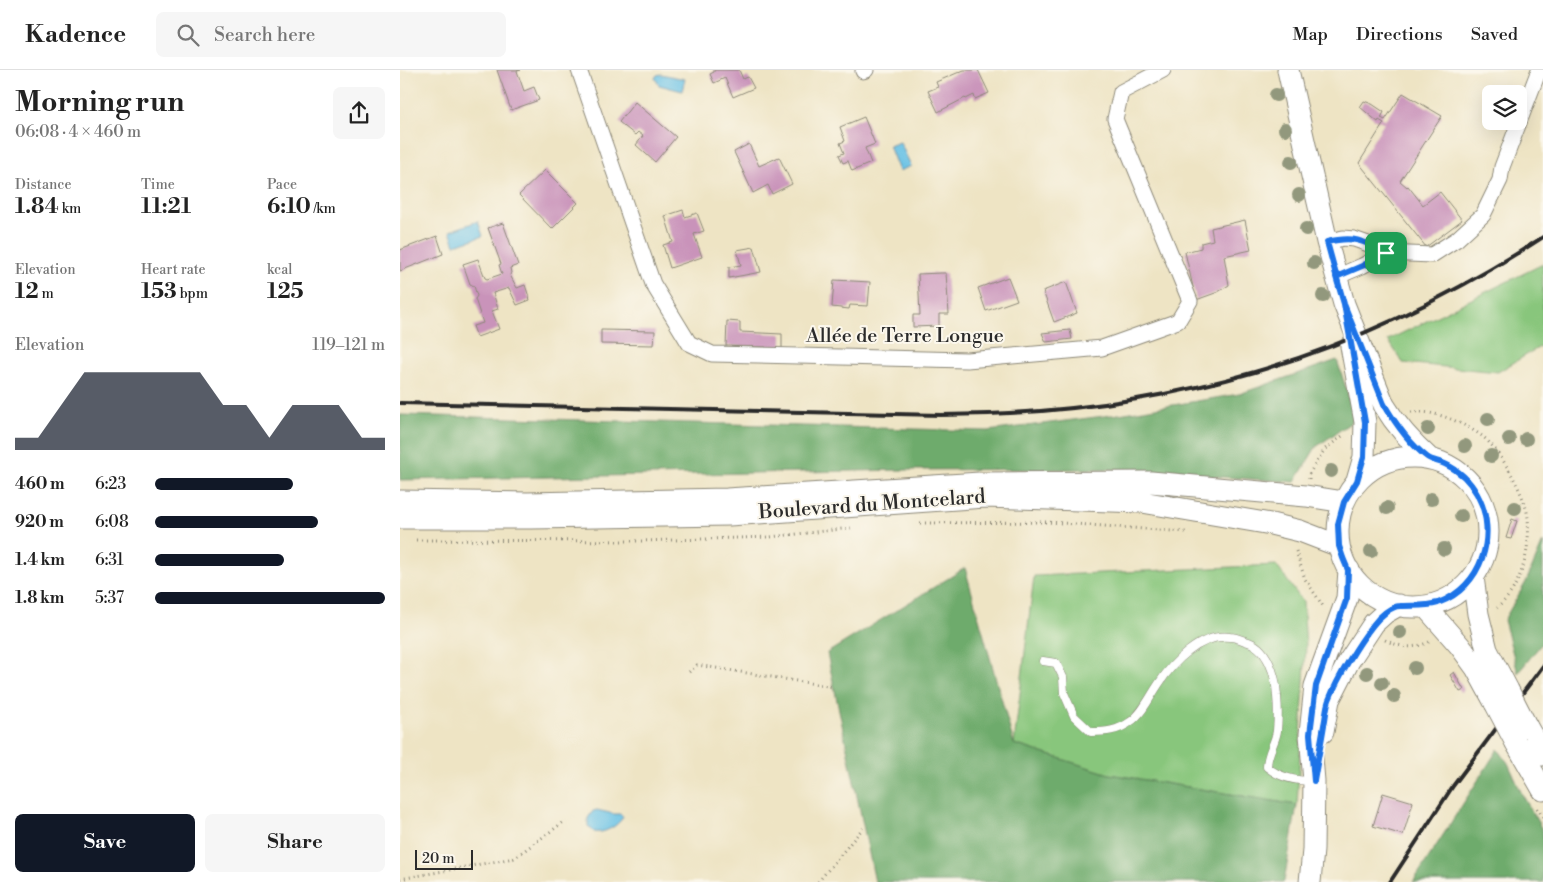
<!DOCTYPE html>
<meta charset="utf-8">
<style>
:root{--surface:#fff;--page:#f6f6f6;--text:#222;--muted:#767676;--line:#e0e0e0;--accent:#111827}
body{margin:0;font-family:"Libre Bodoni",serif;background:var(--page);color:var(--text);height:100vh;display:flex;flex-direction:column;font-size:19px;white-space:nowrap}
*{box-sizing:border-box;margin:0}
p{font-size:16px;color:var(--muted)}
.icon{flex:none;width:28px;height:28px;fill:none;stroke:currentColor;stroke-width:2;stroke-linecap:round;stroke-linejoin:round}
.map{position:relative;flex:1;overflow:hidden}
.drawer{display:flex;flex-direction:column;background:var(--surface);width:400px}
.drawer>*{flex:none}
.buttons{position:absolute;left:1082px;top:15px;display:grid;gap:10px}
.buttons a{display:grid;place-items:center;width:45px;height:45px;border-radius:8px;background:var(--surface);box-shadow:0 5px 20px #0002;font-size:25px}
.scale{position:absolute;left:15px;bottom:12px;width:58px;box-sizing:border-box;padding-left:5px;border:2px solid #2b2b2b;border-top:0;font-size:14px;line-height:18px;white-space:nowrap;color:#2b2b2b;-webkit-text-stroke:4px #fbf7ec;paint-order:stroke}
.pin{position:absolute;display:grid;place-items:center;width:42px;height:42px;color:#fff;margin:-21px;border-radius:10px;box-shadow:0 2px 8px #0006}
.round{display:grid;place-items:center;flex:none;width:52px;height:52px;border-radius:8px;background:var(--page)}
.summary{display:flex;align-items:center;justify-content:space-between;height:85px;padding:0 15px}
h1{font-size:28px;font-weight:700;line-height:38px}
.stats{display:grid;grid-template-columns:repeat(3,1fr);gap:8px;height:85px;padding:5px 15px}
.stats div{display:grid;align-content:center}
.stats b{font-size:21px;font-weight:700}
.stats small{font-size:14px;font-weight:400}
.stats p{font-size:14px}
.chart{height:140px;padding:10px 15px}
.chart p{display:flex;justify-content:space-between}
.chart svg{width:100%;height:90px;margin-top:5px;fill:var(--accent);opacity:.7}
.primary-button{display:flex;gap:10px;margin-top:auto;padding:10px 15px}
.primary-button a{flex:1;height:58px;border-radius:8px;background:var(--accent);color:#fff;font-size:20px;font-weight:700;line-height:58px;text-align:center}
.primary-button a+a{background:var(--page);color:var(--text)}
ul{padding:0 15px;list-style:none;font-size:16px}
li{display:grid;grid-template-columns:80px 60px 1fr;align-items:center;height:38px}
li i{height:12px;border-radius:6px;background:var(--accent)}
header{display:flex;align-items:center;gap:30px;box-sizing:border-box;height:70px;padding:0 25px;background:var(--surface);border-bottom:1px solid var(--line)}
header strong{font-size:24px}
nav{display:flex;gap:28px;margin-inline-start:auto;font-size:18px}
.search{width:350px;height:45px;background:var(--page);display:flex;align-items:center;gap:12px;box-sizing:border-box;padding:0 18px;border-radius:8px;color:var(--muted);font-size:19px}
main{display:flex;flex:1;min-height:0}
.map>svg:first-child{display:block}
.green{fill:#88c67c;stroke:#5a7854}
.forest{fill:#6eab6c;stroke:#4c6b4c}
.water{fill:#67c1e5;stroke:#497688}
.building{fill:#c993ba}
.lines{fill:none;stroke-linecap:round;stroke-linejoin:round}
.lane-casing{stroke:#8c8878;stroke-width:9}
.street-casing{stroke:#8c8878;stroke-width:17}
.secondary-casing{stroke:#8c8878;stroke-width:23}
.path{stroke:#8c8878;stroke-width:3;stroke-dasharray:1 4;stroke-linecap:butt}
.lane{stroke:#fff;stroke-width:8}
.street{stroke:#fff;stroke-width:15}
.secondary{stroke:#fff;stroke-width:21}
.rail{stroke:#2b2b2b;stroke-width:4}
.secondary-bridge-casing{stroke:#8c8878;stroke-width:23;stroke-linecap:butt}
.secondary-bridge{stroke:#fff;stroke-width:21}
.tree{fill:#92987d}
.route-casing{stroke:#fff;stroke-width:10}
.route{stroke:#1a73e8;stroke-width:6}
.labels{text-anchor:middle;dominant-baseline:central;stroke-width:4;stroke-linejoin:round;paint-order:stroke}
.street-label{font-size:20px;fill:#2b2b2b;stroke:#fbf7ec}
</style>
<header>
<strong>Kadence</strong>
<div class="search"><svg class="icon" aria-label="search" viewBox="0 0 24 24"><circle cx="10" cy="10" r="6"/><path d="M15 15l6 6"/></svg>Search here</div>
<nav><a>Map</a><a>Directions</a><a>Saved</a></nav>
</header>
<main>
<section class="drawer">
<div class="summary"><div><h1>Morning run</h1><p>06:08 · 4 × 460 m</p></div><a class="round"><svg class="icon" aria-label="share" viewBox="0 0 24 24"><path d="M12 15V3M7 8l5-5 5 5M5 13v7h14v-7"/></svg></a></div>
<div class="stats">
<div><p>Distance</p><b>1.84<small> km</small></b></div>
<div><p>Time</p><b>11:21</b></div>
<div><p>Pace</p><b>6:10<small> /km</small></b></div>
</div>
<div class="stats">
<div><p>Elevation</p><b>12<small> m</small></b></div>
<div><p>Heart rate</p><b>153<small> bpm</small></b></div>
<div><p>kcal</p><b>125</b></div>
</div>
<div class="chart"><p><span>Elevation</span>119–121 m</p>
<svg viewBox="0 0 160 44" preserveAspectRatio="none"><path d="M0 44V38L10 38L20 22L30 6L40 6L50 6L60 6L70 6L80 6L90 22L100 22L110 38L120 22L130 22L140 22L150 38L160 38V44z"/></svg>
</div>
<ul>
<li><b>460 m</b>6:23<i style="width:60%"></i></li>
<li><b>920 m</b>6:08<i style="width:71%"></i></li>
<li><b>1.4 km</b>6:31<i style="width:56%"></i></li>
<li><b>1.8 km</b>5:37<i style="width:100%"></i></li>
</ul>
<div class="primary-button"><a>Save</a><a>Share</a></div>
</section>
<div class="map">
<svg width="1143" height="812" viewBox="0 0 1143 812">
<rect width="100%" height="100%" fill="#fbf7ec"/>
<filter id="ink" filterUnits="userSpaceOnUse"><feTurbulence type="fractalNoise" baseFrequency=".02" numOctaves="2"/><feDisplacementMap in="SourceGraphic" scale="10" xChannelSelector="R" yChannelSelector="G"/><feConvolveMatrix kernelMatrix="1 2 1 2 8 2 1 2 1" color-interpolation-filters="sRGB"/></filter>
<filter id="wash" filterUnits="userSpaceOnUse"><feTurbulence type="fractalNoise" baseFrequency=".0096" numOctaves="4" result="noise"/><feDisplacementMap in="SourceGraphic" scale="20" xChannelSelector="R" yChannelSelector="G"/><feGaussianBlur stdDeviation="1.12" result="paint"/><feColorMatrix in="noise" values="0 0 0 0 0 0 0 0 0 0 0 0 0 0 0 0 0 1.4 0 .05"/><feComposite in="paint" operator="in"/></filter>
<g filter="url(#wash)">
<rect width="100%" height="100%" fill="#eee4c4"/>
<path class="green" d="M1143 194V275L1098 302 1003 293 988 270Z
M876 495 903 532 906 576 897 735 709 704 614 674 634 506Z"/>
<path class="forest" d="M937 290 956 349 916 377 895 412 705 399 503 400 0 410V345L588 361 719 344 839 324Z
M1143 472V572L1118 603 1104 550 1126 512Z
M565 498 614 674 709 704 897 735 884 812H475L427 583Z
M1098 679 1108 693 1122 724 1143 761V812H1013Z"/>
<path class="water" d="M261 4 285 9 282 21 259 15 255 8 257 5Z
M500 72 511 96 499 101 489 76Z
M78 151 83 166 55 175 50 161Z
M197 740 214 744H221L223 747C218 756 204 764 194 762L188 756V748L193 741Z"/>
<g id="blocks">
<path class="building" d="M97 0H121L117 1 124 21 134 17 139 30 111 40Z
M314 0H339L343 9 348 7 354 18 333 27 325 8 314 13 310 4 314 2Z
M564 0H578L589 23 575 29 574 25 566 29 565 28 538 42 528 21 538 17 536 12Z
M1003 23 1042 46 1000 111 1007 117 1008 116 1023 135 1040 122 1062 150 1026 177 959 93 984 53 979 50 978 52 960 37 964 31 972 34 984 42 981 48 985 50Z
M235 32 276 67 255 92 236 75 243 66 238 62 235 65 219 52Z
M464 47 475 74 465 78 471 93 452 101 448 91 443 93 439 85 444 83 440 73 445 71 440 57Z
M349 74 359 96 379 87 392 114 372 124 368 115 353 123 334 82Z
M145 100 178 133 152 159 119 125Z
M283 140 285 147 297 143 304 161 294 164 302 187 270 198 263 175 273 172 265 146Z
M845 150 851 180 824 186 829 215 818 222 796 230 785 182 801 178V173L813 170 811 158Z
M103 153 118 195 110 198 111 203 110 205 117 218 125 215 130 230 117 235 109 218 93 223 98 239 92 241 99 259 77 267 73 256 83 253 75 229 77 226 74 216 70 214 63 194 78 189 85 208 87 209 102 204 99 195 101 194 88 158Z
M37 166 43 184 0 201V180Z
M354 177 361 202 329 208V197L341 195 337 180Z
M541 203H546L549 244H539V256L513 257V245H520L518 204Z
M608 207 617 230 586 241 578 218Z
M434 210 470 212 468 236 450 235 449 239 432 237Z
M666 212 677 243 654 252 643 221Z
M327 251 340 252V262L382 264V279L366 278V277L326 276Z
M201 260 255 261 254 275 201 274Z
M670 260 672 269 646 272 642 263Z
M1112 449 1117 451 1111 469 1106 468Z
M1054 602 1064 620 1060 622 1050 605Z
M983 723 1013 732 1003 765 973 756Z"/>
</g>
</g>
<g filter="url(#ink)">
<use href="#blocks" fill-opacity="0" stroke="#8c8878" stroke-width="1"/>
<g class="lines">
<g class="lane-casing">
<path id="lane" d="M643 591 656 593 663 607 664 623 674 646 691 662C705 662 718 661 730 652 742 644 750 627 758 615 772 593 801 563 830 567 835 567 840 569 845 571 868 576 876 606 877 626 878 637 878 650 877 661 875 674 867 683 867 697 879 707 897 711 913 711"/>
</g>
<g class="street-casing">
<path id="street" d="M179 0 253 214 289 273 312 284 567 290 702 278 778 251 790 231 715 49 721 22 763 0
M463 1 466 0
M927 172 943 168 954 169 974 176 986 183 1032 185 1057 169 1083 145 1100 110 1102 97 1139 0
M936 207 962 196 986 183"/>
</g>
<g class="secondary-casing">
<path id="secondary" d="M888 0 927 172 944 234 984 335C996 355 1012 373 1029 388
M951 276 965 352 964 387 957 411
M938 462a75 75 0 1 1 150 0a75 75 0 1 1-150 0Z
M0 431 127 433 327 429 580 413 751 412 906 426 944 432
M0 448H131L329 445 585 427 742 432 871 454 900 461 939 476
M1073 507 1078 544 1087 580 1108 620
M1025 536 1060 576 1076 598 1095 633
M1127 657 1143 685
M923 662 929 630 949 591 974 553 985 543 999 535
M1116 673 1143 720
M910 812 913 780 914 711 910 664 915 616 947 528 949 500"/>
</g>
<path class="path" d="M1011 342C1035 340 1062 352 1082 366 1100 379 1126 426 1128 448 1129 464 1128 479 1124 493 1119 511 1111 526 1097 538
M909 409V404L925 379 945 364
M520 453 648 452 786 462
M16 470 240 471 370 467 451 458
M896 481 905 509 923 536
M985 570C1002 578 1013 579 1029 572
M289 602 297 595 434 617
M1137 738 1143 747
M0 809 114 788 165 751
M418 812 463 758"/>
<use href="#lane" class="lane"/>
<use href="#street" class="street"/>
<use href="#secondary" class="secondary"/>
<path class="rail" d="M0 333 541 345C764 345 956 289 1143 167
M990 812 1053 716 1143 596"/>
<g class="secondary-bridge-casing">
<path id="secondary-bridge" d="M1108 620 1127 657
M1095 633 1116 673"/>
</g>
<use href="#secondary-bridge" class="secondary-bridge"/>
</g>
<g class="tree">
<circle cx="876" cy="25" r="7"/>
<circle cx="885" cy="59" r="7"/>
<circle cx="891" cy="92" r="7"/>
<circle cx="899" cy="125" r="7"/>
<circle cx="906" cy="159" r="7"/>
<circle cx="914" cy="193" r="7"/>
<circle cx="923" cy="226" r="7"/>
<circle cx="1088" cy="349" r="7"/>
<circle cx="1028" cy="359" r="7"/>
<circle cx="1109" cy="369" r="7"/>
<circle cx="1126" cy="369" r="7"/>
<circle cx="1065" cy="376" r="7"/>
<circle cx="1091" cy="386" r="7"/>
<circle cx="931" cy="401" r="7"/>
<circle cx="1031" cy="429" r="7"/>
<circle cx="987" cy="438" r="7"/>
<circle cx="1115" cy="438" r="7"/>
<circle cx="1061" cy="446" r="7"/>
<circle cx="1044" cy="479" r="7"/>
<circle cx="971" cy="481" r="7"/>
<circle cx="1000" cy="562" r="7"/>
<circle cx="1015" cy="598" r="7"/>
<circle cx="967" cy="603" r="7"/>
<circle cx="982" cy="613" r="7"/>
<circle cx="994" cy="626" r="7"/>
</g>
</g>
<g class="lines" filter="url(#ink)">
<g class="route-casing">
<path id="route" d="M986 183 962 196 936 207 944 234 965 352 964 387 957 411 944 432 938 454 939 476 943 488 948 500 947 528 916 616 910 664 914 711C917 693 921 674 924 655 926 647 926 637 929 630 938 607 958 574 973 555 979 547 991 536 1000 536 1014 535 1024 537 1038 533 1082 517 1099 464 1077 424 1070 411 1058 400 1045 394 1039 391 1032 391 1027 387 1010 374 995 353 984 334L944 234 927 172C953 166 963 170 986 183"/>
</g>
<use href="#route" class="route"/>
</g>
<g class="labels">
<g class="street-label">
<text x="505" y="266">Allée de Terre Longue</text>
<text transform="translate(472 435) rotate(-4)">Boulevard du Montcelard</text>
</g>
</g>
</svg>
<div class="buttons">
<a><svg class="icon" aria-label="layers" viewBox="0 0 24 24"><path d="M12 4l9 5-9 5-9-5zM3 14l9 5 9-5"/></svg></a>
</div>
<div class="scale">20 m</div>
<div class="pin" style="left:986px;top:183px;background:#1e9e55"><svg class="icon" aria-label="arrive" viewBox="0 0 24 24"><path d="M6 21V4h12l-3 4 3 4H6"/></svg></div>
</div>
</main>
